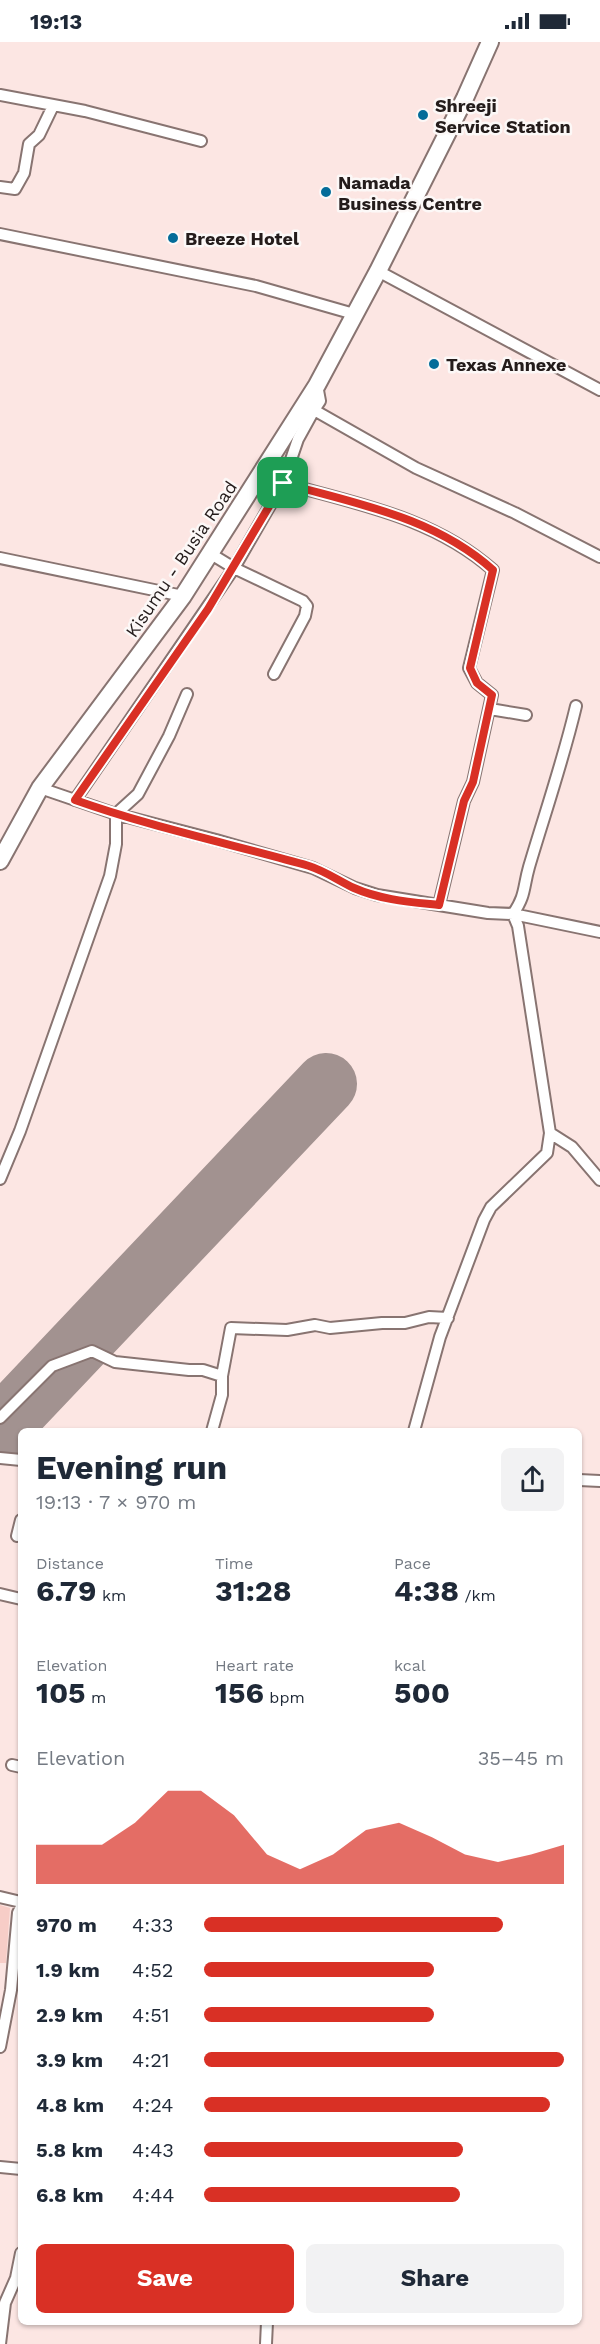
<!DOCTYPE html>
<meta charset="utf-8">
<style>
:root{--surface:#fff;--page:#f2f2f3;--text:#1f2937;--muted:#747a83;--accent:#d93025}
body{margin:0;font-family:"Work Sans",sans-serif;background:var(--page);color:var(--text);height:100vh;display:flex;flex-direction:column;font-size:22px;white-space:nowrap}
*{box-sizing:border-box;margin:0}
p{font-size:20px;color:var(--muted)}
.icon{flex:none;width:33px;height:33px;fill:none;stroke:currentColor;stroke-width:2;stroke-linecap:round;stroke-linejoin:round}
.map{position:relative;flex:1;overflow:hidden}
.panel{position:absolute;left:18px;top:1386px;width:564px;height:897px;display:flex;flex-direction:column;background:var(--surface);border-radius:9px;box-shadow:0 2px 4px #0004}
.panel>*{flex:none}
.pin{position:absolute;display:grid;place-items:center;width:51px;height:51px;color:#fff;margin:-26px;border-radius:12px;box-shadow:0 3px 9px #0006}
.round{display:grid;place-items:center;flex:none;width:63px;height:63px;border-radius:9px;background:var(--page)}
.headline{display:flex;align-items:center;justify-content:space-between;height:102px;padding:0 18px}
h1{font-size:33px;font-weight:700;line-height:45px}
.metrics{display:grid;grid-template-columns:repeat(3,1fr);gap:9px;height:102px;padding:6px 18px}
.metrics div{display:grid;align-content:center}
.metrics b{font-size:30px;font-weight:700}
.metrics small{font-size:16px;font-weight:400}
.metrics p{font-size:16px}
.chart{height:168px;padding:12px 18px}
.chart p{display:flex;justify-content:space-between}
.chart svg{width:100%;height:108px;margin-top:6px;fill:var(--accent);opacity:.7}
.button{display:flex;gap:12px;margin-top:auto;padding:12px 18px}
.button a{flex:1;height:69px;border-radius:9px;background:var(--accent);color:#fff;font-size:24px;font-weight:700;line-height:69px;text-align:center}
.button a+a{background:var(--page);color:var(--text)}
ul{padding:0 18px;list-style:none;font-size:20px}
li{display:grid;grid-template-columns:96px 72px 1fr;align-items:center;height:45px}
li i{height:15px;border-radius:8px;background:var(--accent)}
.status{display:flex;justify-content:space-between;align-items:center;height:42px;padding:0 30px;background:var(--surface);direction:ltr}
.status svg{height:16px;fill:currentColor}
.map>svg:first-child{display:block}
.green{fill:#f7cdc7}
.lines{fill:none;stroke-linecap:round;stroke-linejoin:round}
.runway{stroke:#a29290;stroke-width:62}
.minor-casing{stroke:#887471;stroke-width:14}
.trunk-casing{stroke:#887471;stroke-width:20}
.minor{stroke:#fff;stroke-width:10}
.trunk{stroke:#fff;stroke-width:16}
.route-casing{stroke:#fff;stroke-width:12}
.route{stroke:#d93025;stroke-width:8}
.poi-dot{fill:#046c99;stroke:#fcf8f7;stroke-width:2}
.labels{text-anchor:middle;dominant-baseline:central;stroke-width:5;stroke-linejoin:round;paint-order:stroke}
.poi-label{font-size:18px;font-weight:bold;fill:#241c1b;stroke:#fcf8f7;text-anchor:start}
.street-label{font-size:18px;fill:#241c1b;stroke:#fcf8f7}
</style>
<div class="status"><b>19:13</b><svg viewBox="0 0 49 12"><path d="M0 12V9h3v3zM5 12V6h3v6zM10 12V3h3v9zM15 12V0h3v12zM26 1h20v11H26zM47 4h2v5h-2z"/></svg></div>
<div class="map">
<svg width="600" height="2302" viewBox="0 0 600 2302">
<rect width="100%" height="100%" fill="#fce6e3"/>
<path class="green" d="M0 1863 10 1866 6 1921H0Z"/>
<g class="lines">
<path class="runway" d="M0 1386 326 1042"/>
<g class="minor-casing">
<path id="minor" d="M0 53 85 69 201 99
M0 145 15 147 24 131 29 102 39 93 53 64
M0 192 256 244 354 272
M378 229 600 348
M317 343 320 359 314 368 416 426 515 471 600 515
M264 428 283 441C357 462 433 475 493 528L469 626 477 641 492 653 473 740 464 759 439 863
M211 512 234 526 303 559 307 564 305 574 274 632
M0 516 183 554
M576 664C563 719 545 771 529 825 523 846 526 853 513 872L600 890
M490 667 526 673
M40 746 116 772 216 798 313 826 355 846 377 853 488 871 513 872 518 884 550 1091 547 1111 491 1165 484 1178 440 1295 414 1389
M75 758 234 526 283 441 298 397 314 368
M550 1091 572 1105 600 1138
M0 1137 20 1089 110 834 116 802V772L138 752 169 694 187 652
M222 1334 231 1286 287 1288 315 1283 330 1286 382 1281H405L429 1275 448 1276
M0 1376 52 1324 92 1309 115 1320 189 1328H203L222 1334V1353L212 1389
M0 1416 21 1418
M579 1438 600 1439
M17 1494 21 1478
M0 1552 21 1557
M12 1723 21 1725
M0 1855 21 1860
M0 2005 11 1948 18 1871 21 1865
M0 2125 21 2127
M0 2302 5 2261 16 2236 21 2211
M266 2302 267 2280"/>
</g>
<g class="trunk-casing">
<path id="trunk" d="M0 819 40 746 183 554 317 343 378 229 465 56 490 0"/>
</g>
<use href="#minor" class="minor"/>
<use href="#trunk" class="trunk"/>
</g>
<g class="lines">
<g class="route-casing">
<path id="route" d="M283 441C357 462 434 475 493 528L470 626 477 641 492 653 473 740 464 759 439 863C411 860 381 858 354 846 339 839 325 829 309 824 231 802 151 785 75 758L208 567Z"/>
</g>
<use href="#route" class="route"/>
</g>
<g class="poi-dot">
<circle cx="423" cy="73" r="6"/>
<circle cx="326" cy="150" r="6"/>
<circle cx="173" cy="196" r="6"/>
<circle cx="434" cy="322" r="6"/>
</g>
<g class="labels">
<g class="poi-label">
<text x="435" y="63">Shreeji<tspan x="435" dy="21">Service Station</tspan></text>
<text x="338" y="140">Namada<tspan x="338" dy="21">Business Centre</tspan></text>
<text x="185" y="196">Breeze Hotel</text>
<text x="446" y="322">Texas Annexe</text>
</g>
<g class="street-label">
<text transform="translate(181 517) rotate(-56)">Kisumu - Busia Road</text>
</g>
</g>
</svg>
<div class="pin" style="left:283px;top:441px;background:#1e9e55"><svg class="icon" aria-label="arrive" viewBox="0 0 24 24"><path d="M6 21V4h12l-3 4 3 4H6"/></svg></div>
<section class="panel">
<div class="headline"><div><h1>Evening run</h1><p>19:13 · 7 × 970 m</p></div><a class="round"><svg class="icon" aria-label="share" viewBox="0 0 24 24"><path d="M12 15V3M7 8l5-5 5 5M5 13v7h14v-7"/></svg></a></div>
<div class="metrics">
<div><p>Distance</p><b>6.79<small> km</small></b></div>
<div><p>Time</p><b>31:28</b></div>
<div><p>Pace</p><b>4:38<small> /km</small></b></div>
</div>
<div class="metrics">
<div><p>Elevation</p><b>105<small> m</small></b></div>
<div><p>Heart rate</p><b>156<small> bpm</small></b></div>
<div><p>kcal</p><b>500</b></div>
</div>
<div class="chart"><p><span>Elevation</span>35–45 m</p>
<svg viewBox="0 0 160 44" preserveAspectRatio="none"><path d="M0 44V28L10 28L20 28L30 19L40 6L50 6L60 16L70 32L80 38L90 32L100 22L110 19L120 25L130 32L140 35L150 32L160 28V44z"/></svg>
</div>
<ul>
<li><b>970 m</b>4:33<i style="width:83%"></i></li>
<li><b>1.9 km</b>4:52<i style="width:64%"></i></li>
<li><b>2.9 km</b>4:51<i style="width:64%"></i></li>
<li><b>3.9 km</b>4:21<i style="width:100%"></i></li>
<li><b>4.8 km</b>4:24<i style="width:96%"></i></li>
<li><b>5.8 km</b>4:43<i style="width:72%"></i></li>
<li><b>6.8 km</b>4:44<i style="width:71%"></i></li>
</ul>
<div class="button"><a>Save</a><a>Share</a></div>
</section>
</div>
